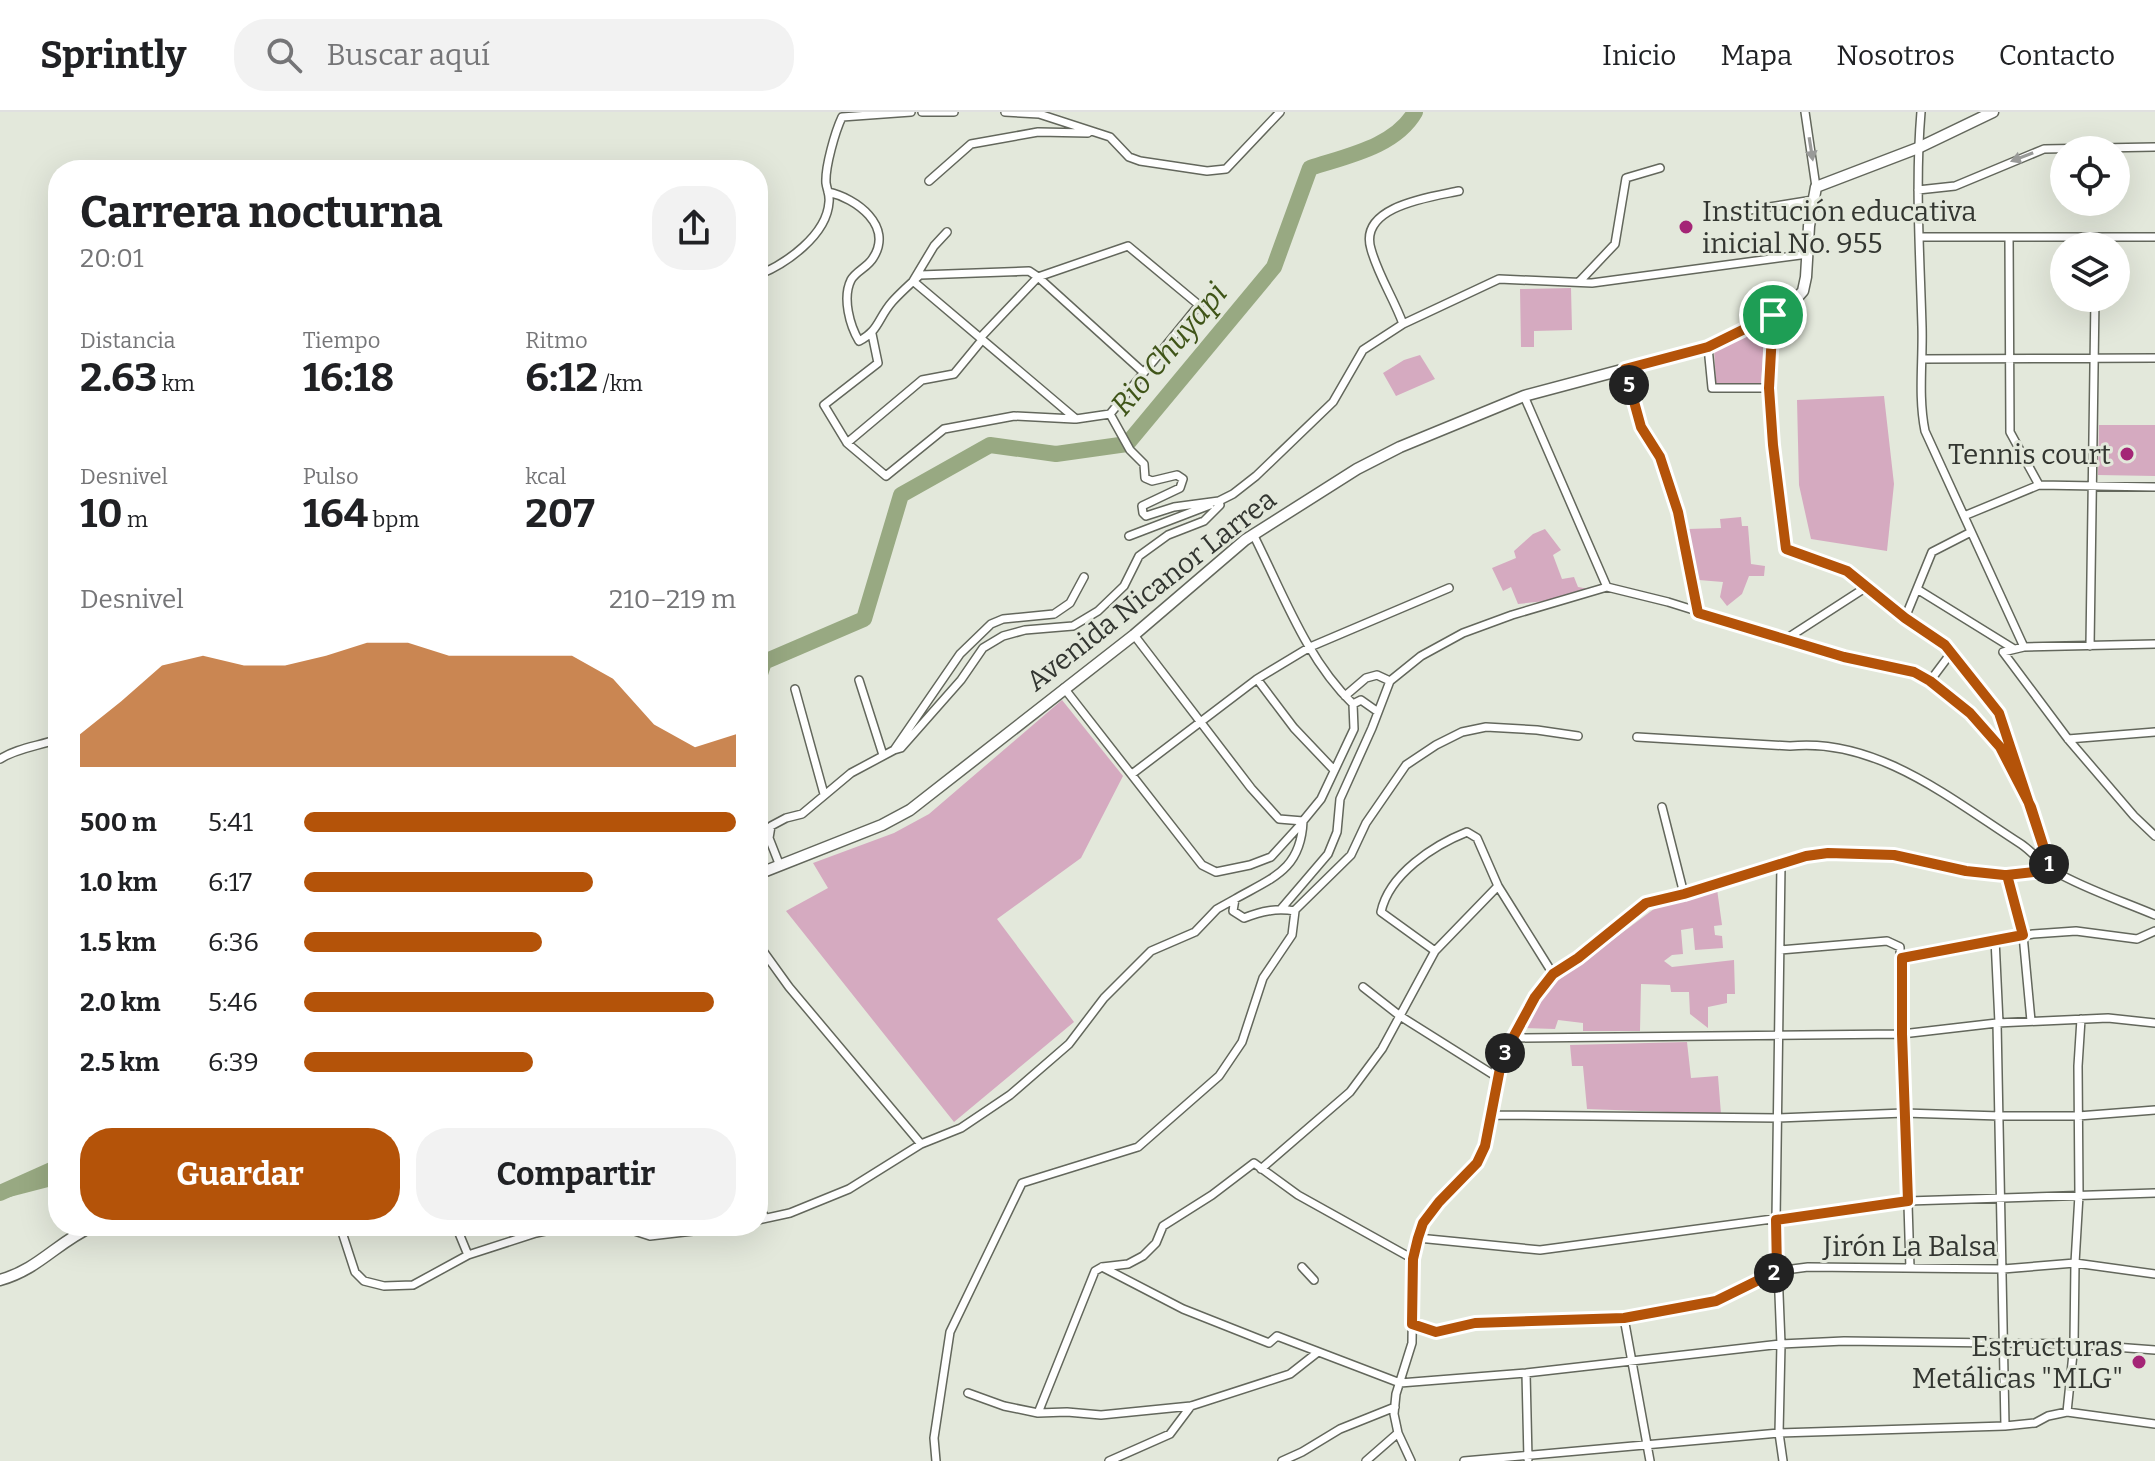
<!DOCTYPE html>
<html lang="es">
<meta charset="utf-8">
<style>
:root{--surface:#fff;--page:#f2f2f2;--text:#202124;--muted:#757577;--line:#e0e0e0;--accent:#b45309}
body{margin:0;font-family:Bitter,serif;background:var(--page);color:var(--text);height:100vh;display:flex;flex-direction:column;font-size:30px;white-space:nowrap}
*{box-sizing:border-box;margin:0}
p{font-size:26px;color:var(--muted)}
.icon{flex:none;width:44px;height:44px;fill:none;stroke:currentColor;stroke-width:2;stroke-linecap:round;stroke-linejoin:round}
.map{position:relative;flex:1;overflow:hidden}
.details{position:absolute;left:48px;top:48px;width:720px;height:1076px;display:flex;flex-direction:column;background:var(--surface);border-radius:32px;box-shadow:0 8px 32px #0002}
.details>*{flex:none}
.fabs{position:absolute;left:2050px;top:24px;display:grid;gap:16px}
.fabs a{display:grid;place-items:center;width:80px;height:80px;border-radius:50%;background:var(--surface);box-shadow:0 8px 32px #0002;font-size:40px}
.pin{position:absolute;display:grid;place-items:center;width:68px;height:68px;color:#fff;margin:-34px;border:4px solid #fff;border-radius:50%;box-shadow:0 2px 8px #0007}
.km{position:absolute;width:40px;height:40px;margin:-20px;border-radius:50%;background:#222;color:#fff;font-size:22px;line-height:40px;text-align:center}
.round{display:grid;place-items:center;flex:none;width:84px;height:84px;border-radius:32px;background:var(--page)}
.summary{display:flex;align-items:center;justify-content:space-between;height:136px;padding:0 32px}
h1{font-size:44px;font-weight:700;line-height:60px}
.stats{display:grid;grid-template-columns:repeat(3,1fr);gap:12px;height:136px;padding:8px 32px}
.stats div{display:grid;align-content:center}
.stats b{font-size:40px;font-weight:700}
.stats small{font-size:22px;font-weight:400}
.stats p{font-size:22px}
.chart{height:224px;padding:16px 32px}
.chart p{display:flex;justify-content:space-between}
.chart svg{width:100%;height:144px;margin-top:8px;fill:var(--accent);opacity:.7}
.cta{display:flex;gap:16px;margin-top:auto;padding:16px 32px}
.cta a{flex:1;height:92px;border-radius:32px;background:var(--accent);color:#fff;font-size:32px;font-weight:700;line-height:92px;text-align:center}
.cta a+a{background:var(--page);color:var(--text)}
ul{padding:0 32px;list-style:none;font-size:26px}
li{display:grid;grid-template-columns:128px 96px 1fr;align-items:center;height:60px}
li i{height:20px;border-radius:10px;background:var(--accent)}
header{display:flex;align-items:center;gap:48px;box-sizing:border-box;height:112px;padding:0 40px;background:var(--surface);border-bottom:2px solid var(--line)}
header strong{font-size:38px}
nav{display:flex;gap:44px;margin-inline-start:auto;font-size:28px}
.search{width:560px;height:72px;background:var(--page);display:flex;align-items:center;gap:20px;box-sizing:border-box;padding:0 28px;border-radius:32px;color:var(--muted);font-size:30px}
.map>svg:first-child{display:block}
.green{fill:#d5aac0}
.lines{fill:none;stroke-linecap:round;stroke-linejoin:round}
.canal{stroke:#98a982;stroke-width:9}
.river{stroke:#98a982;stroke-width:16}
.minor-casing{stroke:#63675c;stroke-width:10}
.secondary-casing{stroke:#63675c;stroke-width:13}
.minor{stroke:#fff;stroke-width:7}
.secondary{stroke:#fff;stroke-width:10}
.oneway{fill:#999a98}
.route-casing{stroke:#fff;stroke-width:16}
.route{stroke:#b45309;stroke-width:10}
.poi-dot{fill:#a42576;stroke:#e3e8db;stroke-width:3}
.labels{text-anchor:middle;dominant-baseline:central;stroke-width:6;stroke-linejoin:round;paint-order:stroke}
.poi-label{font-size:28px;fill:#333631;stroke:#e3e8db;text-anchor:end}
.street-label{font-size:28px;fill:#333631;stroke:#e3e8db}
.water-label{font-size:30px;font-style:italic;fill:#3f5418;stroke:#e3e8db}
</style>
<header>
<strong>Sprintly</strong>
<div class="search"><svg class="icon" aria-label="search" viewBox="0 0 24 24"><circle cx="10" cy="10" r="6"/><path d="M15 15l6 6"/></svg>Buscar aquí</div>
<nav><a>Inicio</a><a>Mapa</a><a>Nosotros</a><a>Contacto</a></nav>
</header>
<div class="map">
<svg width="2155" height="1349" viewBox="0 0 2155 1349">
<rect width="100%" height="100%" fill="#e3e8db"/>
<path class="green" d="M1571 176 1572 218 1534 219V235H1521L1520 177Z
M1765 215 1761 271H1716L1714 237Z
M1420 243 1435 267 1396 284 1383 261 1404 248Z
M1884 284 1894 372 1887 439 1811 427 1799 373 1797 288Z
M2099 313H2155V364L2098 363Z
M1741 405 1742 414H1748L1751 452 1765 454 1764 464H1749L1742 482 1727 494 1720 485 1723 470 1699 468 1688 417 1721 416 1720 407Z
M1545 417 1561 438 1553 443 1562 467 1574 465 1578 475 1589 477 1555 488 1518 492 1511 475 1503 479 1492 456 1516 446 1514 439 1533 422Z
M1062 588 1123 664 1081 746 997 807 1074 910 954 1010 786 799 828 776 813 751 894 721 929 702Z
M1717 777 1722 813 1714 814 1715 823 1722 824 1723 836 1695 838 1693 816 1681 818 1683 842 1672 843 1664 849 1672 855 1734 848 1735 882H1727V891L1708 895V916L1690 902 1689 880H1671L1670 873 1641 872 1640 919H1583V911L1558 908 1555 917 1523 916 1537 890 1556 870 1654 797Z
M1687 930 1691 966 1718 964 1721 1002 1587 997 1583 954H1572L1570 933Z"/>
<g class="lines">
<path class="canal" d="M0 1083 58 1068"/>
<path class="river" d="M758 568 764 550 864 507 901 383 990 333 1056 342 1127 332 1274 155 1310 56C1346 44 1395 35 1415 0
M0 1081 58 1055"/>
<g class="minor-casing">
<path id="minor" d="M922 0H954
M1005 0 1039 2 1110 25 1129 45 1140 49 1207 59 1226 57 1280 0
M1805 0 1816 75
M1921 0C1915 71 1920 143 1922 215 1923 250 1918 284 1925 319L2024 535 2155 532
M929 69 971 32 1038 20 1088 21
M1918 78 1955 74 2044 37 2155 35
M828 80C856 86 894 114 873 146 868 155 856 159 851 168 842 186 850 214 859 229 879 219 878 206 892 190 900 181 910 172 920 163L1029 159 1038 165 1128 134 1199 193 1110 302 1076 307 913 169 934 134 947 120
M1731 101 1813 88
M1921 125H2155
M2009 125 2010 320 2039 373
M758 163C786 152 827 123 829 90 830 83 827 78 826 71 825 55 835 20 842 5L911 0
M1579 170 1615 132 1626 66 1660 56
M1403 212C1394 187 1378 163 1371 137 1358 94 1431 85 1459 79
M872 222 878 251 824 293 847 331 922 268 954 262 982 228
M980 226 1038 165 1143 260
M1708 235 1712 276H1769L1773 333 1786 437 1847 459 1868 474
M1923 247 2155 246
M1625 257 1641 315 1660 345 1678 400 1698 501
M1769 276 1773 203
M1524 284 1607 475
M1110 302 1130 338 1144 352 1145 366 1152 369 1177 363 1183 367 1180 376 1142 394 1143 401 1146 404 1174 395 1219 389 1233 382 1256 364 1333 290 1363 238 1403 212 1499 167 1592 171 1808 142
M847 331 886 364 944 317 1014 304 1074 307
M1964 404 2039 373 2155 375
M1253 422C1282 479 1306 547 1353 592L1361 588 1378 600
M1129 424 1210 393
M1917 477 2014 537
M1905 506 1932 440 1971 420
M1134 523 1251 676 1279 707 1303 709 1321 687 1354 617 1353 592
M2090 534 2095 186
M2024 535 2003 540 2068 627 2134 704 2155 724
M1257 567 1294 616 1333 657
M859 568 883 643
M1930 569 1951 541
M1064 576 1202 753 1216 760 1250 753 1271 745 1302 711
M795 577 824 682
M1345 584 1366 566 1377 563 1390 569
M1637 625 1790 634C1877 625 1952 688 2021 732 2033 740 2042 753 2054 759 2085 777 2122 789 2155 803
M2068 627 2155 620
M894 638 901 636 961 568 983 536 1003 524 1025 518 1073 514 1098 499 1124 474 1139 444 1168 423 1204 409 1220 393 1219 389
M0 647C17 636 39 634 58 627
M1132 662 1257 567 1310 535 1449 476
M1662 695 1684 782
M1781 752 1776 1108 1781 1232 1779 1321 1783 1349
M780 754 769 726 771 714 786 706 802 702 851 661 894 638 960 542 991 512 1003 507 1054 502 1070 491 1084 465
M2007 763 2023 823 2031 909
M1498 774 1553 862
M1281 797 1328 742 1337 720 1340 687 1372 616 1390 569 1421 544 1463 521 1512 503 1607 475 1668 490 1844 545 1914 560 1930 569 1984 615 2000 635 2019 672
M1295 798 1351 743 1366 711 1406 653 1436 633 1462 620 1486 615 1537 618 1578 624
M1995 827 1999 911
M758 832 789 875 921 1032
M1780 838 1887 829 1900 835 1910 1156
M1902 846 2033 822 2076 819 2137 827 2155 819
M1363 875 1400 904 1497 965
M1997 911 2005 1314
M1512 926 1902 922 1997 911 2108 906 2155 911
M1491 1003 1778 1006 1904 1001 2000 1004H2078L2155 998
M1261 1057 1350 980 1382 937 1435 839 1498 774 1477 726 1467 720C1434 733 1389 762 1381 800L1435 839
M758 1092 765 1106
M758 1108 790 1101 849 1077 921 1032 961 1016 1010 983 1069 932 1104 886 1151 839 1195 820 1217 797 1235 787
M340 1114 355 1160 364 1169 384 1174 413 1173 468 1143 536 1121 568 1114
M456 1114 468 1143
M619 1114 650 1124 736 1114
M1418 1126 1540 1138 1908 1089 2155 1081
M1102 1155 1183 1197 1269 1231 1277 1224 1400 1271 1526 1261 1781 1232 1844 1229 2074 1232 2155 1238
M1302 1155 1314 1168
M1624 1206 1650 1349
M1412 1212 1436 1220 1475 1211 1624 1206 1716 1189 1777 1159 1808 1155 2003 1157 2075 1151 2155 1162
M1526 1261 1528 1347
M968 1281 1004 1294 1038 1301 1067 1300 1101 1303 1191 1294 1290 1262 1318 1240
M2067 1300 2074 1232 2075 1151 2079 1083 2078 954 2081 907
M1038 1301 1095 1159 1102 1155 1128 1152 1143 1144 1156 1131 1163 1114 1212 1083 1254 1051 1298 1083 1413 1147
M936 1349 934 1326 950 1220 1022 1071 1138 1035 1219 964 1242 930 1263 866 1292 823 1295 799C1276 796 1262 799 1244 806L1233 799 1235 787C1272 766 1301 758 1303 709
M1109 1349 1170 1322 1191 1294
M1282 1349 1302 1340 1340 1317 1395 1295
M1366 1349 1398 1321
M1411 1349 1398 1321 1394 1302 1396 1282 1412 1231 1413 1147 1418 1126 1423 1111 1439 1090 1477 1051 1485 1034 1502 946 1549 865 1578 846 1646 791 1684 782 1806 744 1828 741 1894 743 1966 759 2004 763 2051 758 1999 601 1945 533 1905 506 1868 474 1786 527
M1464 1349 1779 1321 2005 1314 2035 1311 2048 1304 2067 1300 2155 1312"/>
</g>
<g class="secondary-casing">
<path id="secondary" d="M758 762 882 713 910 698 1134 523 1245 428 1357 357 1400 335 1524 284 1708 235 1789 195 1803 179 1806 165 1809 114 1816 75 1918 36 1993 0
M0 1168C39 1157 56 1131 93 1114"/>
</g>
<use href="#minor" class="minor"/>
<use href="#secondary" class="secondary"/>
</g>
<defs><path id="oneway-solid" d="M-6-.8H1V-3.2L6.5 0L1 3.2V.8H-6Z" transform="scale(2)"/></defs>
<g class="oneway">
<use href="#oneway-solid" transform="translate(1811 37) rotate(81)"/>
<use href="#oneway-solid" transform="translate(2022 45) rotate(159)"/>
</g>
<g class="lines">
<g class="route-casing">
<path id="route" d="M1773 203 1769 276 1773 333 1786 437 1847 459 1905 506 1945 533 1999 601 2051 758 2007 763 2023 823 1902 846V922L1908 1089 1776 1108 1777 1159 1716 1189 1624 1206 1475 1211 1436 1220 1412 1212 1413 1147 1418 1126 1423 1111 1439 1090 1477 1051 1485 1034 1502 946 1535 885 1553 862 1578 846 1646 791 1684 782 1806 744 1828 741 1894 743 1966 759 2004 763H2007L2051 758 2031 695 2000 635 1970 601 1930 569 1914 560 1844 545 1698 501 1678 400 1660 345 1641 315 1625 257 1708 235 1773 203"/>
</g>
<use href="#route" class="route"/>
</g>
<g class="poi-dot">
<circle cx="1686" cy="115" r="8"/>
<circle cx="2127" cy="342" r="8"/>
<circle cx="2139" cy="1250" r="8"/>
</g>
<g class="labels">
<g class="poi-label">
<text x="1702" y="99" text-anchor="start">Institución educativa<tspan x="1702" dy="32">inicial No. 955</tspan></text>
<text x="2111" y="342">Tennis court</text>
<text x="2123" y="1234">Estructuras<tspan x="2123" dy="32">Metálicas "MLG"</tspan></text>
</g>
<g class="street-label">
<text transform="translate(1151 478) rotate(-38)">Avenida Nicanor Larrea</text>
<text x="1910" y="1134">Jirón La Balsa</text>
</g>
<g class="water-label">
<text transform="translate(1169 237) rotate(-50)">Rio Chuyapi</text>
</g>
</g>
</svg>
<div class="fabs">
<a><svg class="icon" aria-label="locate" viewBox="0 0 24 24"><circle cx="12" cy="12" r="6"/><path d="M12 2v4M12 18v4M2 12h4M18 12h4"/></svg></a>
<a><svg class="icon" aria-label="layers" viewBox="0 0 24 24"><path d="M12 4l9 5-9 5-9-5zM3 14l9 5 9-5"/></svg></a>
</div>
<div class="pin" style="left:1773px;top:203px;background:#1e9e55"><svg class="icon" aria-label="arrive" viewBox="0 0 24 24"><path d="M6 21V4h12l-3 4 3 4H6"/></svg></div>
<b class="km" style="left:2049px;top:752px">1</b>
<b class="km" style="left:1774px;top:1161px">2</b>
<b class="km" style="left:1505px;top:941px">3</b>
<b class="km" style="left:1629px;top:273px">5</b>
<section class="details">
<div class="summary"><div><h1>Carrera nocturna</h1><p>20:01</p></div><a class="round"><svg class="icon" aria-label="share" viewBox="0 0 24 24"><path d="M12 15V3M7 8l5-5 5 5M5 13v7h14v-7"/></svg></a></div>
<div class="stats">
<div><p>Distancia</p><b>2.63<small> km</small></b></div>
<div><p>Tiempo</p><b>16:18</b></div>
<div><p>Ritmo</p><b>6:12<small> /km</small></b></div>
</div>
<div class="stats">
<div><p>Desnivel</p><b>10<small> m</small></b></div>
<div><p>Pulso</p><b>164<small> bpm</small></b></div>
<div><p>kcal</p><b>207</b></div>
</div>
<div class="chart"><p><span>Desnivel</span>210–219 m</p>
<svg viewBox="0 0 160 44" preserveAspectRatio="none"><path d="M0 44V34L10 24L20 13L30 10L40 13L50 13L60 10L70 6L80 6L90 10L100 10L110 10L120 10L130 17L140 31L150 38L160 34V44z"/></svg>
</div>
<ul>
<li><b>500 m</b>5:41<i style="width:100%"></i></li>
<li><b>1.0 km</b>6:17<i style="width:67%"></i></li>
<li><b>1.5 km</b>6:36<i style="width:55%"></i></li>
<li><b>2.0 km</b>5:46<i style="width:95%"></i></li>
<li><b>2.5 km</b>6:39<i style="width:53%"></i></li>
</ul>
<div class="cta"><a>Guardar</a><a>Compartir</a></div>
</section>
</div>
